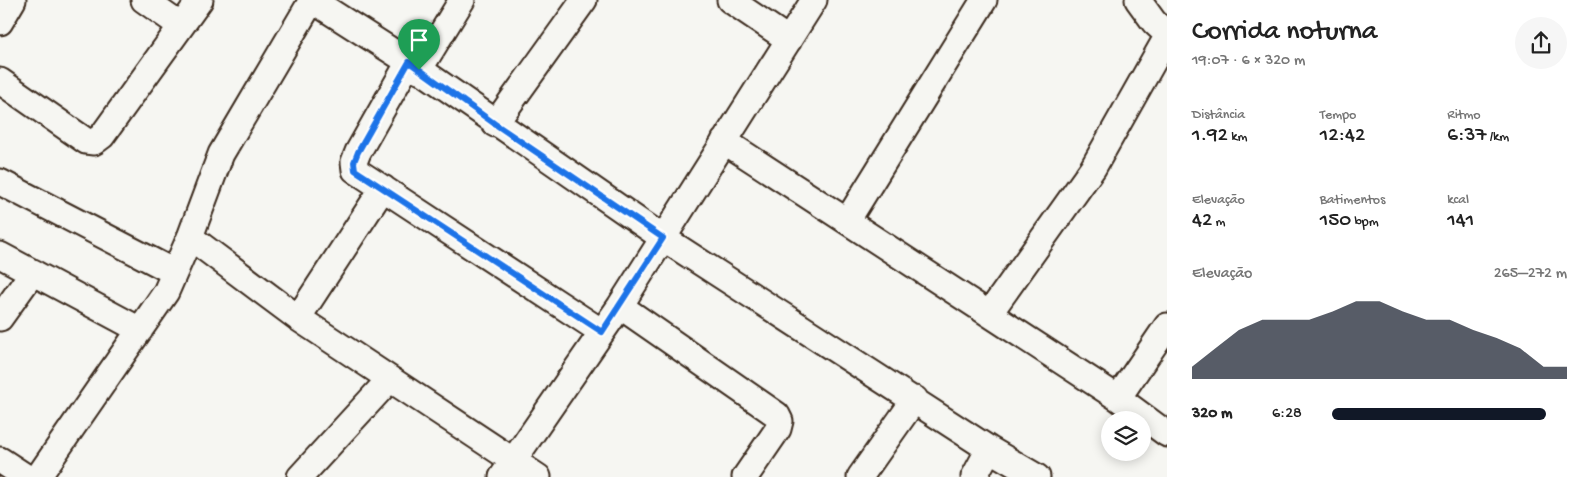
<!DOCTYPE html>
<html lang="pt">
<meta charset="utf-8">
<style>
:root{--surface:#fff;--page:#f6f6f6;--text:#222;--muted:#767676;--accent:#111827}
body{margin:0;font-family:"Gochi Hand",sans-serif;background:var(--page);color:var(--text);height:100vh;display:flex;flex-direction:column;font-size:19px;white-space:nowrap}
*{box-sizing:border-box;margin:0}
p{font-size:16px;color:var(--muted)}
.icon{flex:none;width:28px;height:28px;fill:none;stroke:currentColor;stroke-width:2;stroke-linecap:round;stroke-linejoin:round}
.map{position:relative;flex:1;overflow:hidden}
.drawer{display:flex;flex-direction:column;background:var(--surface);width:425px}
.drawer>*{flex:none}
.fabs{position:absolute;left:1101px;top:411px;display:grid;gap:10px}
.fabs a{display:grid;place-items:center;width:50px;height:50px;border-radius:50%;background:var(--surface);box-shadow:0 2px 12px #0003;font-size:25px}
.pin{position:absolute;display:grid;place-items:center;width:42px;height:42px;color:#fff;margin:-51px -21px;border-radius:50% 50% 50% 0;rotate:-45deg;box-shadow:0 0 5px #0007}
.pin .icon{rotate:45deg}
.round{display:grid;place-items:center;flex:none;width:52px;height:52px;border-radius:26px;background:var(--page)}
.head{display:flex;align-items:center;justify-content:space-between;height:85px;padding:0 25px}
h1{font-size:28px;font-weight:600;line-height:38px}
.metrics{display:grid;grid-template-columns:repeat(3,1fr);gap:8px;height:85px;padding:5px 25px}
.metrics div{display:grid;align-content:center}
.metrics b{font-size:21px;font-weight:600}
.metrics small{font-size:14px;font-weight:400}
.metrics p{font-size:14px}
.chart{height:140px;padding:10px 25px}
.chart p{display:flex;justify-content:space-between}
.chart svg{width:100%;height:90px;margin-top:5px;fill:var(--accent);opacity:.7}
ul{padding:0 25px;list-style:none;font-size:16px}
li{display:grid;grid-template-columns:80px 60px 1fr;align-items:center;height:38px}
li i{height:12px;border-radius:6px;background:var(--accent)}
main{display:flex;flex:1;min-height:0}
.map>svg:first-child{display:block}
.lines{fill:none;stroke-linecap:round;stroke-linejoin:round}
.minor-casing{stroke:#3b2a1e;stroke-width:29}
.minor{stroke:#f6f6f2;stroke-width:25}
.route-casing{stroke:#fff;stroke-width:10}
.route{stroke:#1a73e8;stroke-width:6}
</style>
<main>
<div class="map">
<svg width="1167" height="477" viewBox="0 0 1167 477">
<rect width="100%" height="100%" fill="#f6f6f2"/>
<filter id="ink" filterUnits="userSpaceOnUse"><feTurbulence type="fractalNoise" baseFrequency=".02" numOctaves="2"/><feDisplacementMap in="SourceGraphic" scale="10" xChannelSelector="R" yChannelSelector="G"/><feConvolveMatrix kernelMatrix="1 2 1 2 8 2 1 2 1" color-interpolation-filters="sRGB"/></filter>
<g filter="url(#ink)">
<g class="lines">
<g class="minor-casing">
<path id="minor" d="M144 0 181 26
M312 0 409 62 663 238 989 449 1037 477
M730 0 789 40
M1138 0 1154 22 1167 34
M0 22 13 0
M409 62 358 152 354 162 355 170 602 332
M419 70 462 0
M0 81 86 141 94 142 102 136 200 0
M495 124 584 0
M724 141 1118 398 1167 434
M0 182 174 272
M847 221 984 0
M190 237 298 318 538 477
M0 255 140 330
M620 306 777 415 780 421 778 429 745 477
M989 314 1093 168 1167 37
M0 318 33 272
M298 318 383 188
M1118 398 1167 326
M0 460 26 477
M38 477 166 292 190 237 221 154 312 0
M300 477 389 380
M502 477 620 306 814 0
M860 477 915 399
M974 477 989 449"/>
</g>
<use href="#minor" class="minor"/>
</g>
</g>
<g class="lines" filter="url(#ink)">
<g class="route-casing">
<path id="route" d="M409 62 495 124 663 238 602 332 355 170 354 162 358 152Z"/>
</g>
<use href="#route" class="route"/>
</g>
</svg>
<div class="fabs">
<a><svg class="icon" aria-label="layers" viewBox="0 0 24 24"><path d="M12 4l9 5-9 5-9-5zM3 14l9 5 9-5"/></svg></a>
</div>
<div class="pin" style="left:419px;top:70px;background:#1e9e55"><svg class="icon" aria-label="arrive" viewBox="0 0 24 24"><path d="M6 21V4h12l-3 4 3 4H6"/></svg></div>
</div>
<section class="drawer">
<div class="head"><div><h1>Corrida noturna</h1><p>19:07 · 6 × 320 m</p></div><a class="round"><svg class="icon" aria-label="share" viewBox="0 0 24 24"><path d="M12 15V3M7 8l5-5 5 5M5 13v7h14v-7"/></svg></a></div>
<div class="metrics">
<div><p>Distância</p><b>1.92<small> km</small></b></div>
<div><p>Tempo</p><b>12:42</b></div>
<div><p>Ritmo</p><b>6:37<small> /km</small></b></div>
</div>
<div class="metrics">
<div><p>Elevação</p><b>42<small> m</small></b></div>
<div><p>Batimentos</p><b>150<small> bpm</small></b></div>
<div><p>kcal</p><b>141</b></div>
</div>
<div class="chart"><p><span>Elevação</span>265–272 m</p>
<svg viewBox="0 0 160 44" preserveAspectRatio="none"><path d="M0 44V38L10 29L20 20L30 15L40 15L50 15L60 11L70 6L80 6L90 11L100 15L110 15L120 20L130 24L140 29L150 38L160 38V44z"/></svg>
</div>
<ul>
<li><b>320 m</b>6:28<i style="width:91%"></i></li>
</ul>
</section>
</main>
